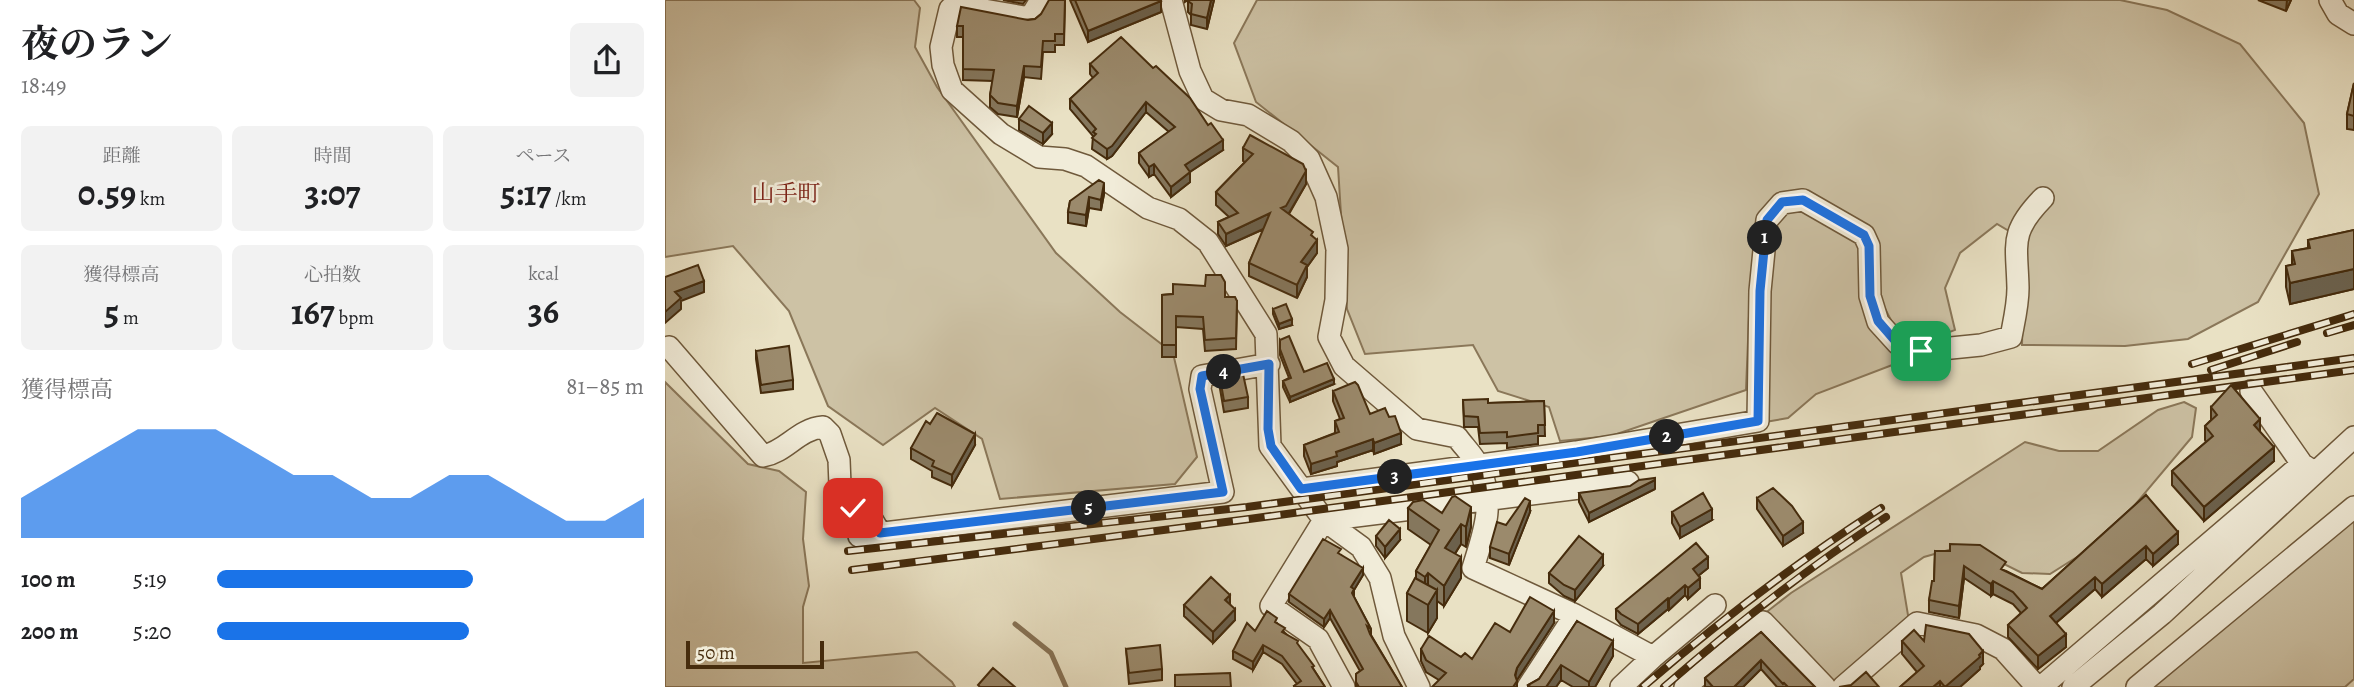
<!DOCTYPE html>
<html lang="ja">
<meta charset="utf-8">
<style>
:root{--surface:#fff;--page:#f2f2f2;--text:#202124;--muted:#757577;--accent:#1a73e8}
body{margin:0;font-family:Alegreya,"Noto Serif JP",serif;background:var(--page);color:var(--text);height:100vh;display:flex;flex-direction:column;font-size:26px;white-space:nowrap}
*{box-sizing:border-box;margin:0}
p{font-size:23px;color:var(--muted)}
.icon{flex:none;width:38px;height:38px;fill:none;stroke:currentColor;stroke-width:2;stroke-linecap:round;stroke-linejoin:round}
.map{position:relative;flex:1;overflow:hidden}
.details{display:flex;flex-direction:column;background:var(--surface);width:665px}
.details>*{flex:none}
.scale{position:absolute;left:21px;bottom:18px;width:138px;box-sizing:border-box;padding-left:7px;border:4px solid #462c0d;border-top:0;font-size:19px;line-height:24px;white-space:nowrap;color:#462c0d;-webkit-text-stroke:5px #f1ecd9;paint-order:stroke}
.pin{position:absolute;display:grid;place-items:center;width:60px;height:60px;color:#fff;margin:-30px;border-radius:14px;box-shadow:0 4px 10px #0006}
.km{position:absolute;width:35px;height:35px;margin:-18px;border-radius:50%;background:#222;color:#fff;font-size:19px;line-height:35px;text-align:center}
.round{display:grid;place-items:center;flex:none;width:74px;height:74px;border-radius:10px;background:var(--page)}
.headline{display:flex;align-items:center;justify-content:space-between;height:119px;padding:0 21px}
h1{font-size:38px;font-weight:700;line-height:52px}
.metrics{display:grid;grid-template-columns:repeat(3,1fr);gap:10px;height:119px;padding:7px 21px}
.metrics div{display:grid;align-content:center;border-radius:10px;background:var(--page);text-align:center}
.metrics b{font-size:35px;font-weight:700}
.metrics small{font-size:19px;font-weight:400}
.metrics p{font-size:19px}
.chart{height:196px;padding:14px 21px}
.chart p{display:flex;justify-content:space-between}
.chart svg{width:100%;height:126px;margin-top:7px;fill:var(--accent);opacity:.7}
ul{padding:0 21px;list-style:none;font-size:23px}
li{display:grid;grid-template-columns:112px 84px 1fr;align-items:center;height:52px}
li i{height:18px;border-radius:9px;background:var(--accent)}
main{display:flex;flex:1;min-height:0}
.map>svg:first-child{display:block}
.green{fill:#cdc2a5;stroke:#8a7759;stroke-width:2}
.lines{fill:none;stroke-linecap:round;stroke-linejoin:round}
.stream{stroke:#877356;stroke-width:5}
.minor-casing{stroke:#6f593b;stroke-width:24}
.minor{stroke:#f1ecd9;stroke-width:21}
.rail-casing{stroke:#462c0d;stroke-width:8}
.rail{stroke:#f1ecd9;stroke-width:5;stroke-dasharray:16;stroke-linecap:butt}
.wall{fill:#85775d;stroke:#462c0d;stroke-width:2}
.shaded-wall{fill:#6c614c;stroke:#462c0d;stroke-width:2}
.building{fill:#9b8a6c;stroke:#462c0d;stroke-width:2}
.route-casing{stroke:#fff;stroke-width:14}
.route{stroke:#1a73e8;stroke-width:9}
.labels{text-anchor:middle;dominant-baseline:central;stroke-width:5;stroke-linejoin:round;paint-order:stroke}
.neighbourhood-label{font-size:23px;fill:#7a1f14;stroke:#f1ecd9}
</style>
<main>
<section class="details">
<div class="headline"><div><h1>夜のラン</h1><p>18:49</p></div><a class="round"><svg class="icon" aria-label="share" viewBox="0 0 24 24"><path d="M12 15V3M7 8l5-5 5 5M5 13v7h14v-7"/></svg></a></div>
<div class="metrics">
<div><p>距離</p><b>0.59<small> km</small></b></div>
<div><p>時間</p><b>3:07</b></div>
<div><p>ペース</p><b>5:17<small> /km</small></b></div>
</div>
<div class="metrics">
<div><p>獲得標高</p><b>5<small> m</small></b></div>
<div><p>心拍数</p><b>167<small> bpm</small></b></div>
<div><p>kcal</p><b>36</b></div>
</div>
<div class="chart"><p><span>獲得標高</span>81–85 m</p>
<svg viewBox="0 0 160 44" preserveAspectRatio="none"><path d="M0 44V30L10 22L20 14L30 6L40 6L50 6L60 14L70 22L80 22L90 30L100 30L110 22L120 22L130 30L140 38L150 38L160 30V44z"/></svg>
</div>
<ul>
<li><b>100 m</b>5:19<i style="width:60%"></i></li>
<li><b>200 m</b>5:20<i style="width:59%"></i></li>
</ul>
</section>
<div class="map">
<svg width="1689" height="687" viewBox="0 0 1689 687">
<rect width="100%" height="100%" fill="#e9e1c4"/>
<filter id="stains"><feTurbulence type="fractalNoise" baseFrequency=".00286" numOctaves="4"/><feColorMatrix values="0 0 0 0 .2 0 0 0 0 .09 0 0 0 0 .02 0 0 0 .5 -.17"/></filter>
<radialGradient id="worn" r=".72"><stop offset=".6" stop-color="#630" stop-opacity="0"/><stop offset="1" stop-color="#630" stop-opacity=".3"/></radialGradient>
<path class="green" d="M0 0H249L255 8 250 47 272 87 391 253 455 312 508 353 532 457 510 484 335 499 317 439 270 408 218 445 163 406 124 311 68 246 0 257Z
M592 0H1455L1502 10 1575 44 1639 123 1654 194 1593 302 1523 339 1460 346 1357 345 1359 240 1332 224 1295 253 1280 288 1290 330 1259 342 1230 328 1212 293 1204 231 1115 201 1085 292 1081 390 946 436 895 441 884 407 833 391 808 345 700 354 682 309 673 167 591 102 569 43Z
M1136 206 1191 238 1222 347 1243 359 1151 394 1123 418 1100 422 1108 222 1120 208Z
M0 382 83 464 114 471 141 492 138 539 144 586 138 607V663L252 652 287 682 290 687H0Z
M1519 402 1531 408 1527 437 1442 538 1385 574 1357 573 1301 545 1259 557 1236 573 1244 621 1172 685 1163 684 1099 614 1126 593 1360 442 1394 451H1433L1493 410Z
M1689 517V679L1680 687H1481Z"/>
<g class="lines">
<path class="stream" d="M350 624 386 653 401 687"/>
<g class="minor-casing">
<path id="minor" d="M296 0 285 9 276 47 278 65 287 90 336 134 374 157 400 159 421 166 483 208 514 219 543 242 601 334 605 446 659 520 696 547 715 578 729 636 754 687
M506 0 525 71 538 99 556 110 583 115 626 141 644 159 661 197 672 249 671 300 664 337 679 366 752 429 792 437C799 447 810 457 815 469 830 505 819 532 808 568L910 615 988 657
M1665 0 1673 14 1689 24
M293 2 307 8 365 18 376 0
M4 347 98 456C121 452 133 429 158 427L165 434 174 460 175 485 188 508 208 521 215 533
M1586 391 1637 464
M637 489 911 452 1093 421 1095 291 1102 220 1117 203 1138 200 1199 235 1204 246 1205 296 1213 322 1233 344 1256 351 1316 345 1346 337C1349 321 1353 305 1353 288 1352 243 1344 233 1378 198
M194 536 558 492 535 389 537 376 604 364
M679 687 653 639 606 606 659 520 963 482
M863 687 910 615
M956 687 988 657 1050 605
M1020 687 1098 622 1160 687
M1178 687 1252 623 1311 635 1338 649 1372 687
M1376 687 1637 464 1650 473
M1408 687 1497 614 1689 437
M1472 687 1689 507"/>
</g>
<use href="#minor" class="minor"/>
<g class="rail-casing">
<path id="rail" d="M1662 333 1689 325
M1527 364 1689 314
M1546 370 1632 342
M183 551 582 507 1689 358
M187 570 584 519 1689 370
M978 687C1053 622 1132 562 1216 508
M999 687C1069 626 1142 568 1221 517"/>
</g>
<use href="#rail" class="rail"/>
</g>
<path class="wall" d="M338 0H361L358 4Z
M400 0 399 45H390V52H378L376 79 359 77 352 117 333 114 325 107V95L328 81 298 80V37H292V26L370 19 376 14Z
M405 0H495L496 12 423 42Z
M520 0H549L542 29 526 25V15L523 12V0L520 2Z
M1593 0H1626L1621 11Z
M425 64 558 150 525 172V182L506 197 489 174 484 177 474 163V153L504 132 481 112 447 156 442 159 427 149 428 136 405 109V99L428 78 425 74Z
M1689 83V130L1682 129V114Z
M354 119 387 134 378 144 354 130Z
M578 148 641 184 624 214 648 237 652 253 642 267V277L632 298 584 276V263L599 229 561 246 553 234V222L564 217 551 205V192L580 162 578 161Z
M439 194 436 210 424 208 421 226 403 223V212L405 201Z
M1689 230V289L1625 304 1621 287V266L1627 265V251L1643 248V240Z
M540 286 560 297 572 301 571 349 540 351 538 329 511 327V357H497V295L508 294Z
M608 309 627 325 614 329 608 314Z
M615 340 639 372 669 384 625 402 618 387V381L624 378 615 355Z
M91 351 128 380V389L96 393 91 359Z
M555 378 583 397V408L559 412 555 389Z
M668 391 705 414 736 444 709 454 708 450 672 462V466L646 474 639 456V445L670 433V421L675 419 668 401Z
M798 400 823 403 879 401 880 436H873V444L842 448V443L815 444 813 427H799Z
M1546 407 1595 432 1609 461 1539 521 1507 485V471L1541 442 1540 440V426L1546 420Z
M265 424 310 445 287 486 267 477V471L246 459V448Z
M990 489 924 522 914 502V493Z
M1481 495 1513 544 1488 566 1481 559 1437 597 1430 589 1391 623 1401 647 1373 669 1343 637V625L1356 613 1348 604 1328 594 1326 596 1299 578 1294 618 1264 612V600L1269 581 1270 551 1341 571 1377 589Z
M1092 498 1138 533 1118 546 1092 509Z
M743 508 777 513 806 527 801 547 796 544 790 554 796 578 779 606 772 601V618L763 633 742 621V593L751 578V571L766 545 743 529Z
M865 512 844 565 825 558V547L841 525Z
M1007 512 1047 520 1015 538 1007 523Z
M711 536 735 540 720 558 711 546Z
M676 555 698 575 689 590V597L706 629V635L737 687H691V674L695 671 665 618 659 627 624 602V594Z
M938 566 910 601 899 596 884 583V573Z
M1043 568 1033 576 1035 588 1023 599 1020 595 1004 610 1003 609 973 634 956 625 951 619V609Z
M565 604 570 620 548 643 519 616V605Z
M912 621 948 656 930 687H908L896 680 891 687H863V685L874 679Z
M612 623 620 633 633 645 660 687H629V686L632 684 617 664 598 652 588 670 568 659V651L590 631Z
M889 623 852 680V687L774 680 761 672 756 661V649L807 659 845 632Z
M1096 632 1150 687H1112L1096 669 1078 687H1040V678Z
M1237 641H1259L1318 664 1315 667V669L1295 687H1235L1252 672 1237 654Z
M461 649 497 669V680L464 684Z"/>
<path class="shaded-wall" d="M546 0H549L542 29V18Z
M1622 0H1626L1621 11Z
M496 1V12L423 42V31Z
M359 66V77L352 117V106Z
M481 102V112L447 156 442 159V149Z
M387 123V134L378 144V133Z
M558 140V150L520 175V165Z
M489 164V174L484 177V167Z
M641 171V184L621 218 616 208Z
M525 172V182L506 197V187Z
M439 183V194L436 210V200Z
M424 197V208L421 226V215Z
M605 213V226L561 246V234Z
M652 240V253L642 267V277L632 298V285L636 262Z
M1689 269V289L1625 304V283Z
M39 281V292L16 301V309L0 323V312L10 292Z
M627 319V325L614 329V324Z
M669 379V384L625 402V397Z
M1595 419V433L1589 425Z
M736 433V444L709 454V443Z
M310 434V445L287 486V475Z
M708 439V450L672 462V466L646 474V464L671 452Z
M1609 447V461L1539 521V507Z
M990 480V489L924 522V513Z
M865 501V512L844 565V554Z
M806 507V527L801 547V527Z
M1047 509V520L1015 538V527Z
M1138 522V533L1118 546V536Z
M796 524V544L780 569V548Z
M735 529V540L720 558V547Z
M1513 532V544L1488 566V554Z
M1481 546V559L1437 597V584Z
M938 555V566L910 601V590Z
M796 557V578L779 606V586Z
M1043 557V568L1028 580V569Z
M1299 566V578L1294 618V606Z
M698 568V575L689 590V597L687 601 686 587Z
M763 573V593L760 597V577Z
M1430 577V589L1385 628V616Z
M1035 578V588L1023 599V588Z
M1328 581V594L1326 596V584Z
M1020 585V595L1004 610V599Z
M772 590V618L763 633V605Z
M565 595V605L560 600Z
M1003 598V609L973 634V624Z
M570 609V620L548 643V632Z
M665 610V618L659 627V619Z
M889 611V623L852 680V687H848L852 668Z
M1401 634V647L1373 669V656Z
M948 641V656L930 687H924V682Z
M598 645V652L588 670V662Z
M1318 651V664L1315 667V669L1295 687H1280Z
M1096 660V669L1078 687H1069Z
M896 665V680L891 687H881Z
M1275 681V687H1268Z"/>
<path class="building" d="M384 0H400L399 34H390V41H378L376 67 359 66 352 106 333 103 325 95 329 70 298 69V26H292L296 7 363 20 370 19 376 14Z
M410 0H495L496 1 423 31Z
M523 0H546L542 18 526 14 527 4 523 1Z
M456 37 488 68 491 66 525 98 543 125 546 123 558 140 520 165 525 172 506 187 489 164 484 167 474 153 510 127 481 102 447 146 442 149 427 138 431 134 428 132 431 129 405 99 433 73 425 64Z
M1689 83V116L1682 114Z
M364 106 387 123 378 133 354 119Z
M585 135 638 164 641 171 621 206 616 208 648 232 646 235 652 240 636 262 642 265 632 285 584 263 605 213 561 234 553 222 573 213 551 192 588 154 578 148Z
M434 180 439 183 436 200 424 197 421 215 403 212 405 201Z
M1689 230V269L1625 283 1621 266 1630 264 1627 251 1645 248 1643 240Z
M33 265 39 281 10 292 16 298 0 312V277Z
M541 275H556L560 282V297H570L572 301 571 338 540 340 538 317 511 316V345H497V295L508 294V284L540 286Z
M621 304 627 319 614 324 608 309Z
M624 336 639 372 662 363 669 379 625 397 618 381 626 378 615 349V340Z
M124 346 128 380 96 385 91 351Z
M578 374 583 397 559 401 555 378Z
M690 382 693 385 705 414 720 408 724 417 730 416 736 433 709 443 708 439 671 452 672 456 646 464 639 445 674 432 670 421 679 418 668 391Z
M1566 385 1595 419 1589 425 1609 447 1539 507 1507 471 1548 436 1540 426 1552 415 1546 407Z
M823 399V403L879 401 880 425H873V433L842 437V432L815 433 813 417 799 416 798 400Z
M272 413 310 434 287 475 267 466 269 461 246 448 261 421 265 424Z
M990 478V480L924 513 914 493 965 486 974 480Z
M1108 488 1127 506 1138 522 1118 536 1092 498Z
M1038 493 1047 509 1015 527 1007 512Z
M1481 495 1513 532 1488 554 1481 546 1437 584 1430 577 1385 616 1401 634 1373 656 1343 625 1362 608 1348 592 1328 581 1326 584 1299 566 1294 606 1264 600 1267 581H1269L1270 551H1285V544L1315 545 1341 562 1336 569 1377 589Z
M790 496 806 507 801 527 796 524 780 548 796 557 779 586 763 573 760 577 751 571 774 530 743 508 748 502 758 500 777 513 787 497Z
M860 498 865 501 844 554 825 547 832 522 841 525Z
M724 520 735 529 720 547 711 536Z
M914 536 938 555 910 590 899 585 884 573Z
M658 539 676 549 673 553 698 568 686 587 689 589 687 593 706 629 702 626 705 634 737 687H694L691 682V674L698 669 665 610 659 619 624 594Z
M1031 543 1043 557 1028 569 1035 578 1023 588 1020 585 1004 599 1003 598 973 624 956 614 951 609Z
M546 577 565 595 560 600 570 609 548 632 519 605Z
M750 578 772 590 763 605 742 593Z
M865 597 889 611 852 668 850 675 852 681 848 687H767L781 673 761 660 756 649 764 636 796 657 800 653 807 659 830 623 845 632Z
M602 611 612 618 610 622 620 628 617 632 633 641 632 643 649 666 647 667 660 687H630L629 686 636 681 617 656 598 645 588 662 568 651 582 623 590 631Z
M912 621 948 641 924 682 896 665 881 687H866L863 685 874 679Z
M1261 625 1304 634 1318 651 1314 655 1315 657 1280 687 1275 681 1268 687H1235L1259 666 1237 641 1249 630 1259 641Z
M1096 632 1150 687H1123L1119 683 1118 684 1096 660 1069 687H1048L1040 678Z
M495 645 497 669 464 673 461 649Z
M328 668 350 687H315L313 685Z
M1201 672 1214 687H1174L1186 685Z
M565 673 566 687H510V675Z"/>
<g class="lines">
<g class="route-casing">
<path id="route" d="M188 508 208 520 215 533 558 492 535 389 537 376 604 364 603 429 606 446 636 489 912 452 1093 421 1095 291 1102 220 1117 202 1138 200 1199 235 1204 246 1205 296 1213 321 1233 344 1256 351"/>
</g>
<use href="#route" class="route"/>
</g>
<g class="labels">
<g class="neighbourhood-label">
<text x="121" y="193">山手町</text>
</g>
</g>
<rect width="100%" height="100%" filter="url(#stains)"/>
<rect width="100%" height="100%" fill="url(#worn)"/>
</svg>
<div class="scale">50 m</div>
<div class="pin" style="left:1256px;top:351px;background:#1e9e55"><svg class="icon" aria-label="arrive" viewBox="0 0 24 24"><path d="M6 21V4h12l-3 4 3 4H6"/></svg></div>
<div class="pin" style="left:188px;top:508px;background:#d93025"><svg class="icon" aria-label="check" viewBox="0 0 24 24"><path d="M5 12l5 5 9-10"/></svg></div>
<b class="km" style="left:1100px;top:238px">1</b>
<b class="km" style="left:1002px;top:437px">2</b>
<b class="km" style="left:730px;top:477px">3</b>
<b class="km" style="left:559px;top:372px">4</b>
<b class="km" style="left:424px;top:508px">5</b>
</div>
</main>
